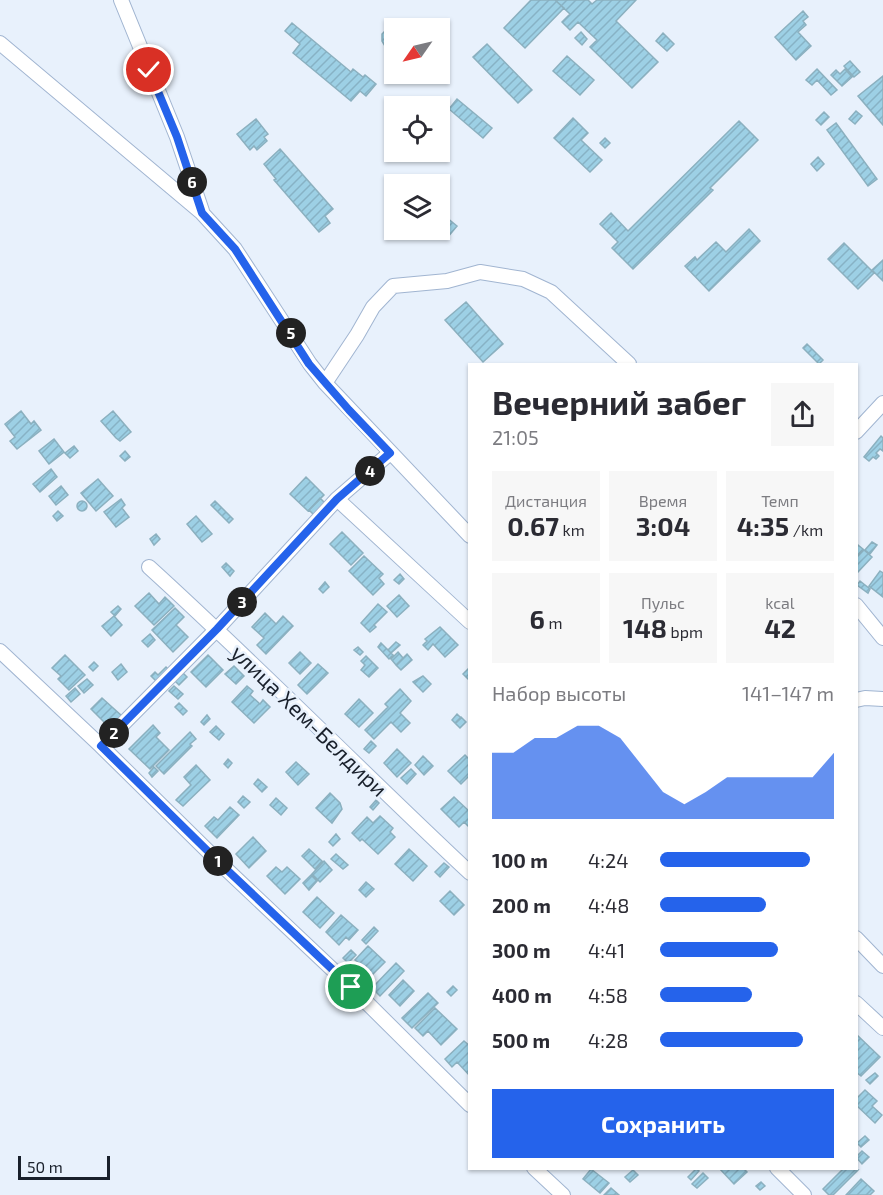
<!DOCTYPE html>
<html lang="ru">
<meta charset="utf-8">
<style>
:root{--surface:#fff;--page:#f7f7f7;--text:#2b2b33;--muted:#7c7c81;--accent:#2563eb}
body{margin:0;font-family:"Exo 2",sans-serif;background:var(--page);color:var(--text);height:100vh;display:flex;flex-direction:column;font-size:22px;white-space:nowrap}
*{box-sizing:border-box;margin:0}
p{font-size:20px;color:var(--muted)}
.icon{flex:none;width:33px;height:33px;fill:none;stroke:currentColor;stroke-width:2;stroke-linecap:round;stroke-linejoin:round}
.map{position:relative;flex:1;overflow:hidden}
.drawer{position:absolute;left:468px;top:363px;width:390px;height:807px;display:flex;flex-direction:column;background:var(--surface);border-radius:0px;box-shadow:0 2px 4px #0004}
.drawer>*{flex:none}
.needle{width:39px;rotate:236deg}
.controls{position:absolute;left:384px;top:18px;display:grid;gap:12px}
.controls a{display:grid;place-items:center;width:66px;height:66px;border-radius:0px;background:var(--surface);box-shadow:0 2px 4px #0004;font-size:30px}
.scale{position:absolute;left:18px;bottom:15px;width:92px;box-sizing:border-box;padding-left:6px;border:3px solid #19202b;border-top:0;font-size:16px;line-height:21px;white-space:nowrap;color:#19202b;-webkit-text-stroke:4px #e8f1fc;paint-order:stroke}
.pin{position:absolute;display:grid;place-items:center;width:51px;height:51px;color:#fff;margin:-26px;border:3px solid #fff;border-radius:50%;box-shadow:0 2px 6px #0007}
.km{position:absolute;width:30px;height:30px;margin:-15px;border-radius:50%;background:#222;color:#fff;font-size:16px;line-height:30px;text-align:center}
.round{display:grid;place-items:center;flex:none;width:63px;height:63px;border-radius:0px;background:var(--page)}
.head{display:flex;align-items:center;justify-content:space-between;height:102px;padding:0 24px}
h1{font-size:33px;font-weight:700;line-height:45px}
.stats{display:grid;grid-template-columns:repeat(3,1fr);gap:9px;height:102px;padding:6px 24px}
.stats div{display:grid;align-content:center;border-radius:0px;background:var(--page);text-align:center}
.stats b{font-size:26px;font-weight:700}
.stats small{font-size:16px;font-weight:400}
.stats p{font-size:16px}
.chart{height:168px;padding:12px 24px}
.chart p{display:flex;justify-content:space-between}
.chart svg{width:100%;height:108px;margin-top:6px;fill:var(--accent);opacity:.7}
.action{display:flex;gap:12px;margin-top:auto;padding:12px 24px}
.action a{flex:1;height:69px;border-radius:0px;background:var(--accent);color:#fff;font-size:24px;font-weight:700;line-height:69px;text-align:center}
ul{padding:0 24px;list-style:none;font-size:20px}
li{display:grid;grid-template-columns:96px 72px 1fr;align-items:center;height:45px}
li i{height:15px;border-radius:8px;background:var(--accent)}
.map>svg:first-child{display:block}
.building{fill:url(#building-hatch);stroke:#8bb0bf;stroke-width:1.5}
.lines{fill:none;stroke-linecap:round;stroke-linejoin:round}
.minor-casing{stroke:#a1b5d1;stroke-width:16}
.minor{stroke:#fff;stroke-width:14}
.route-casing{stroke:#fff;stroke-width:12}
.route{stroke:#2563eb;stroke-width:8}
.labels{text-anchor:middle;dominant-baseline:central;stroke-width:5;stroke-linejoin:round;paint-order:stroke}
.street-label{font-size:22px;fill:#19202b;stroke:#e8f1fc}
</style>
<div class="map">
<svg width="883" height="1195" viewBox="0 0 883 1195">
<defs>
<pattern id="building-hatch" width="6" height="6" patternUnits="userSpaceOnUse" patternTransform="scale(1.5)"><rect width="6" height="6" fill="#9dd0e5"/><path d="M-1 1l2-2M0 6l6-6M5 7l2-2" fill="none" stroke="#87b2c5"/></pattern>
</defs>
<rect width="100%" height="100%" fill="#e8f1fc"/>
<path class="building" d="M531 0H555L564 8 525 48 504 28Z
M555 0H588L592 4 597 0H636L616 21 658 62 632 88 590 47 597 40 578 22 570 30 562 22 570 14Z
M803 11 808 17 803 21 806 25 798 32 811 46 796 60 775 37Z
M292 23 351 72 353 69 363 77 365 75 376 84 366 96 360 91 351 101 293 53 300 44 285 31Z
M387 29H394V48L385 46 382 41V34Z
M581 32 587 39 582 45 575 38Z
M663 33 674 44 667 51 656 41Z
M487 44 532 90 518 103 473 57Z
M567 56 594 80 580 95 553 71Z
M850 61 860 72 854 77 844 66Z
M817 69 837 90 831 95 817 80 812 85 806 80Z
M845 69 852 77 842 86 831 75 836 70 840 74Z
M883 76V125L858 96Z
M457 99 492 128 483 138 449 109Z
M856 111 862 116 855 124 849 119Z
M824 112 829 117 821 125 816 120Z
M573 118 588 133 581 140 602 160 590 172 554 138Z
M256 119 268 134 264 137 267 141 257 150 254 146 250 150 237 134Z
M739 121 758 140 710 188 713 190 633 269 612 248 618 242 600 224 611 213 628 231Z
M836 123 877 179 868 186 827 130Z
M605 138 610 143 605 148 600 143Z
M280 149 333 209 325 216 330 223 319 232 274 180 276 179 264 164Z
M818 157 824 164 817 171 811 164Z
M440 212 457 226 447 238 437 230H440Z
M749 229 760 241 709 291 685 266 695 257 697 260 716 242 726 252Z
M844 243 874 273 858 289 828 259Z
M883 260V281L872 270Z
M466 302 503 344 483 362 445 320Z
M807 344 823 360 819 364 803 348Z
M21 411 31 424 34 421 41 430 17 449 10 441 15 437 5 424Z
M113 411 131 432 120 441 116 438 101 421Z
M881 436 883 438V451L880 449 876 453 879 456 876 459 873 457 869 461 864 457Z
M54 439 64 452 49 464 39 451Z
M74 446 78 451 70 458 65 453Z
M125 451 130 457 125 461 120 456Z
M51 469 57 477 40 492 33 484Z
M306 477 324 495 308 511 290 494Z
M98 479 113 496 96 511 81 493Z
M61 486 68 495 56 505 49 496Z
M320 498 326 504 315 516 309 510Z
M121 499 125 505 122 508 129 517 116 527 104 512Z
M215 501 233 519 229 523 211 505Z
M77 506a5 5 0 1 1 10 0a5 5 0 1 1-10 0Z
M58 511 63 516 57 521 53 516Z
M196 516 212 534 202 542 187 524Z
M342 532 363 553 351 565 330 544Z
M156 534 160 539 154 545 150 539Z
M872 542 877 545 870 554 865 550Z
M858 545 863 549 856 557V546Z
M864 550 872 557 856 574V558Z
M364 556 383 574 379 578 384 584 373 595 349 571Z
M226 563 234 571 230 576 222 567Z
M880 571 883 573V597L869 586Z
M400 574 404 579 399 584 394 580Z
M860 581 870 589 868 593 857 585Z
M325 582 329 587 323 593 319 589Z
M149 593 159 604 165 597 174 606 154 625 135 606Z
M399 595 409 606 397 617 387 606Z
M378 604 387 612 374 625 376 627 370 632 361 623Z
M118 606 121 609 115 616 111 612Z
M175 608 184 617 176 625 188 637 173 652 152 630Z
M265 613 276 624 283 616 293 626 266 654 257 645 264 638 252 627Z
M114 616 122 625 111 636 102 626Z
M440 627 458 645 445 657 433 644 428 650 423 645 427 641 425 639Z
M150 634 155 640 148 647 142 641Z
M396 642 400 645 391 653 388 650Z
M381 643 393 655 389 659 378 647Z
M358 647 363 652 360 655 354 650Z
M300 652 311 663 300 674 289 663Z
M398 652 403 658 396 665 391 659Z
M407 654 412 660 401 670 396 665Z
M65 655 85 675 69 690 58 679 61 676 52 668Z
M208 655 223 670 206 687 191 672Z
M366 656 378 668 369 677 361 670 365 665 361 661Z
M94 662 98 666 93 671 89 667Z
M121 664 127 672 118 680 112 672Z
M318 664 328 673 307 694 298 685Z
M234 666 244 676 236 684 225 674Z
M166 667 169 670 157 682 151 676 155 672 158 675Z
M470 667V681L463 674Z
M183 673 187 677 179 685 175 681Z
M423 676 431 684 423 692 413 682Z
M87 679 93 685 84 693 78 686Z
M174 686 183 694 178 699 169 691Z
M247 686 253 691 250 695 260 704 263 700 270 707 254 723 232 702Z
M75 688 80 694 71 702 66 696Z
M400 689 411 701 400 713 410 723 401 732 391 722 374 739 365 730 388 707 385 704Z
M102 698 122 716 110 728 91 709Z
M359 699 373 713 359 727 345 714Z
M179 703 187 711 183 715 175 707Z
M457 714 461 718 455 723 452 720Z
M207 715 210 719 204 725 201 722Z
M461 717 466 722 460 728 455 723Z
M153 725 160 733 156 737 169 750 150 769 129 749Z
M216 726 224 734 219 740 210 732Z
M190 732 196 739 190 744 192 746 164 774 156 766Z
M371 741 376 746 369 753 364 749Z
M397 749 411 763 397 777 384 763Z
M465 755 470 760V775L461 784 448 771Z
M423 756 433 766 424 775 415 765Z
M228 759 232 763 228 768 224 764Z
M296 762 309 774 298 785 286 772Z
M196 765 210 780 183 806 176 800 191 785 184 777Z
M154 767 158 771 152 777 149 773Z
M411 769 416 774 407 784 401 778Z
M258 779 267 787 262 792 254 784Z
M330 793 340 803 342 809 332 823 316 808Z
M243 796 250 802 244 808 238 802Z
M454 797 470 812V828L464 822 459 827 441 809Z
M276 798 287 808 281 815 270 805Z
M376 800 379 803 373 810 370 807Z
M230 807 239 815 217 838 205 826 214 817 218 820Z
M380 816 393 828 390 832 395 837 378 854 362 839 360 841 352 833 367 817 373 823Z
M336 834 340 839 333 846 329 842Z
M253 837 266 851 249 868 236 854Z
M309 849 322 861 315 869 302 856Z
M409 849 427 866 413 881 395 864Z
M336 854 348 865 343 869 331 859Z
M324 861 332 870 320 882 312 874Z
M444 863 449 867 440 877 435 872Z
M276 867 282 872 287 867 300 879 285 894 267 876Z
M311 875 317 881 309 890 303 883Z
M366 882 374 889 366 897 359 890Z
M450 891 464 905 454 915 440 901Z
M317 897 334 913 320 928 303 912Z
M341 915 358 930 349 940 346 937 339 945 326 932Z
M374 927 378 931 366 944 362 940Z
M368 946 385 962 372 975 355 960Z
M351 950 356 955 348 963 343 958Z
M396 963 404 971 380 996 372 988Z
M403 980 414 991 400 1006 389 995Z
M453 986 457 990 451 996 447 992Z
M428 993 438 1003 412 1028 402 1018Z
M435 1008 457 1029 441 1045 428 1031 423 1036 415 1028Z
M856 1034 880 1057 861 1076 856 1072Z
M464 1041 470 1046 469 1075 457 1062 452 1067 445 1059Z
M875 1073 878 1076 870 1084 866 1080Z
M865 1090 877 1101 872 1106 882 1115 875 1123 856 1105V1099Z
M865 1136 869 1140 861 1147 857 1143Z
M862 1151 869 1157 862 1164 856 1157Z
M719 1168H743L747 1172 734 1184Z
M844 1168 858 1170 833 1195H829L823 1189Z
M591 1169 609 1183 600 1193 583 1179Z
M696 1169 699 1171 691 1180 688 1177Z
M633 1170 638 1175 630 1182 625 1177Z
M703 1173 708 1178 697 1188 692 1184Z
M861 1179 874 1191 870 1195H846Z
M761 1182 765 1186 760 1190 756 1186Z
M611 1188 619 1195H604Z"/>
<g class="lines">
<g class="minor-casing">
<path id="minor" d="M121 0 177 137 202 211
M0 43 202 213 235 249 310 364 325 383 470 536
M325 383 357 335 373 307 393 286 447 281 480 272 523 279 551 292 629 364
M856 432 883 403
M337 499 470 622
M149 567C258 666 362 772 470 873
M856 605 883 638
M0 651 101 746 225 868 351 987 470 1105
M856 700 865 698 883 699
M101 746 217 629 337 499 390 453
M856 938 883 966
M856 1003 883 1028
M534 1168 563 1195
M777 1168 804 1195"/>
</g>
<use href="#minor" class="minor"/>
</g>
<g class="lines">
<g class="route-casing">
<path id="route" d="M149 70 177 137 202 213 235 249 309 364 349 410 390 453 337 499 217 629 101 746 225 868 351 987"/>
</g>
<use href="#route" class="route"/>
</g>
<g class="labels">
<g class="street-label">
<text transform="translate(310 720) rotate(44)">улица Хем-Белдири</text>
</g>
</g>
</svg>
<div class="controls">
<a><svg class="needle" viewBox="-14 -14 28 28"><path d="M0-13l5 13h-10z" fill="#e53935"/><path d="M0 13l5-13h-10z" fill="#7c7c81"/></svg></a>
<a><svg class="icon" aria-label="locate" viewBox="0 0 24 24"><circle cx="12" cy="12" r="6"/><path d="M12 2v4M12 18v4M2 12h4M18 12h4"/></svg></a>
<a><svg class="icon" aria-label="layers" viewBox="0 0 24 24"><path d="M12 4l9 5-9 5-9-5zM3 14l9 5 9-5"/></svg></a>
</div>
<div class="scale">50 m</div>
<div class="pin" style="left:351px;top:987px;background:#1e9e55"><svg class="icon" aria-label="arrive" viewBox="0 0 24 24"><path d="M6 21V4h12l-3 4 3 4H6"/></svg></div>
<div class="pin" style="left:149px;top:70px;background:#d93025"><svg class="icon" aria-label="check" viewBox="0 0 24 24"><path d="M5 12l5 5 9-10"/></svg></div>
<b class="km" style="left:218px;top:861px">1</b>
<b class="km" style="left:114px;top:733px">2</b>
<b class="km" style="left:242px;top:602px">3</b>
<b class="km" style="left:370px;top:471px">4</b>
<b class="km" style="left:291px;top:333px">5</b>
<b class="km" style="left:192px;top:182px">6</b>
<section class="drawer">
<div class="head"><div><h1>Вечерний забег</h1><p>21:05</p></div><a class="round"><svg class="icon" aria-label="share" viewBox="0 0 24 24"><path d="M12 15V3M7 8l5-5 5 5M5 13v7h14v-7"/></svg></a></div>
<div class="stats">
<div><p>Дистанция</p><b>0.67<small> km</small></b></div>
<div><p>Время</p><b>3:04</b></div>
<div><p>Темп</p><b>4:35<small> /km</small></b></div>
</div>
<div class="stats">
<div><b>6<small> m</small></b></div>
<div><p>Пульс</p><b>148<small> bpm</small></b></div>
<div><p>kcal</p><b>42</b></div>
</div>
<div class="chart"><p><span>Набор высоты</span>141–147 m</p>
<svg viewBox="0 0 160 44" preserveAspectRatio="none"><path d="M0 44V17L10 17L20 11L30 11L40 6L50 6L60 11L70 22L80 33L90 38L100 33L110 27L120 27L130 27L140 27L150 27L160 17V44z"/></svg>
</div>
<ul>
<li><b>100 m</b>4:24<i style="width:86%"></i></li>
<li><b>200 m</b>4:48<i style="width:61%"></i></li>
<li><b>300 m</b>4:41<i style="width:68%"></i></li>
<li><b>400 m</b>4:58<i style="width:53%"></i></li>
<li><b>500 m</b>4:28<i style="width:82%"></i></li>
</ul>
<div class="action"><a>Сохранить</a></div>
</section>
</div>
